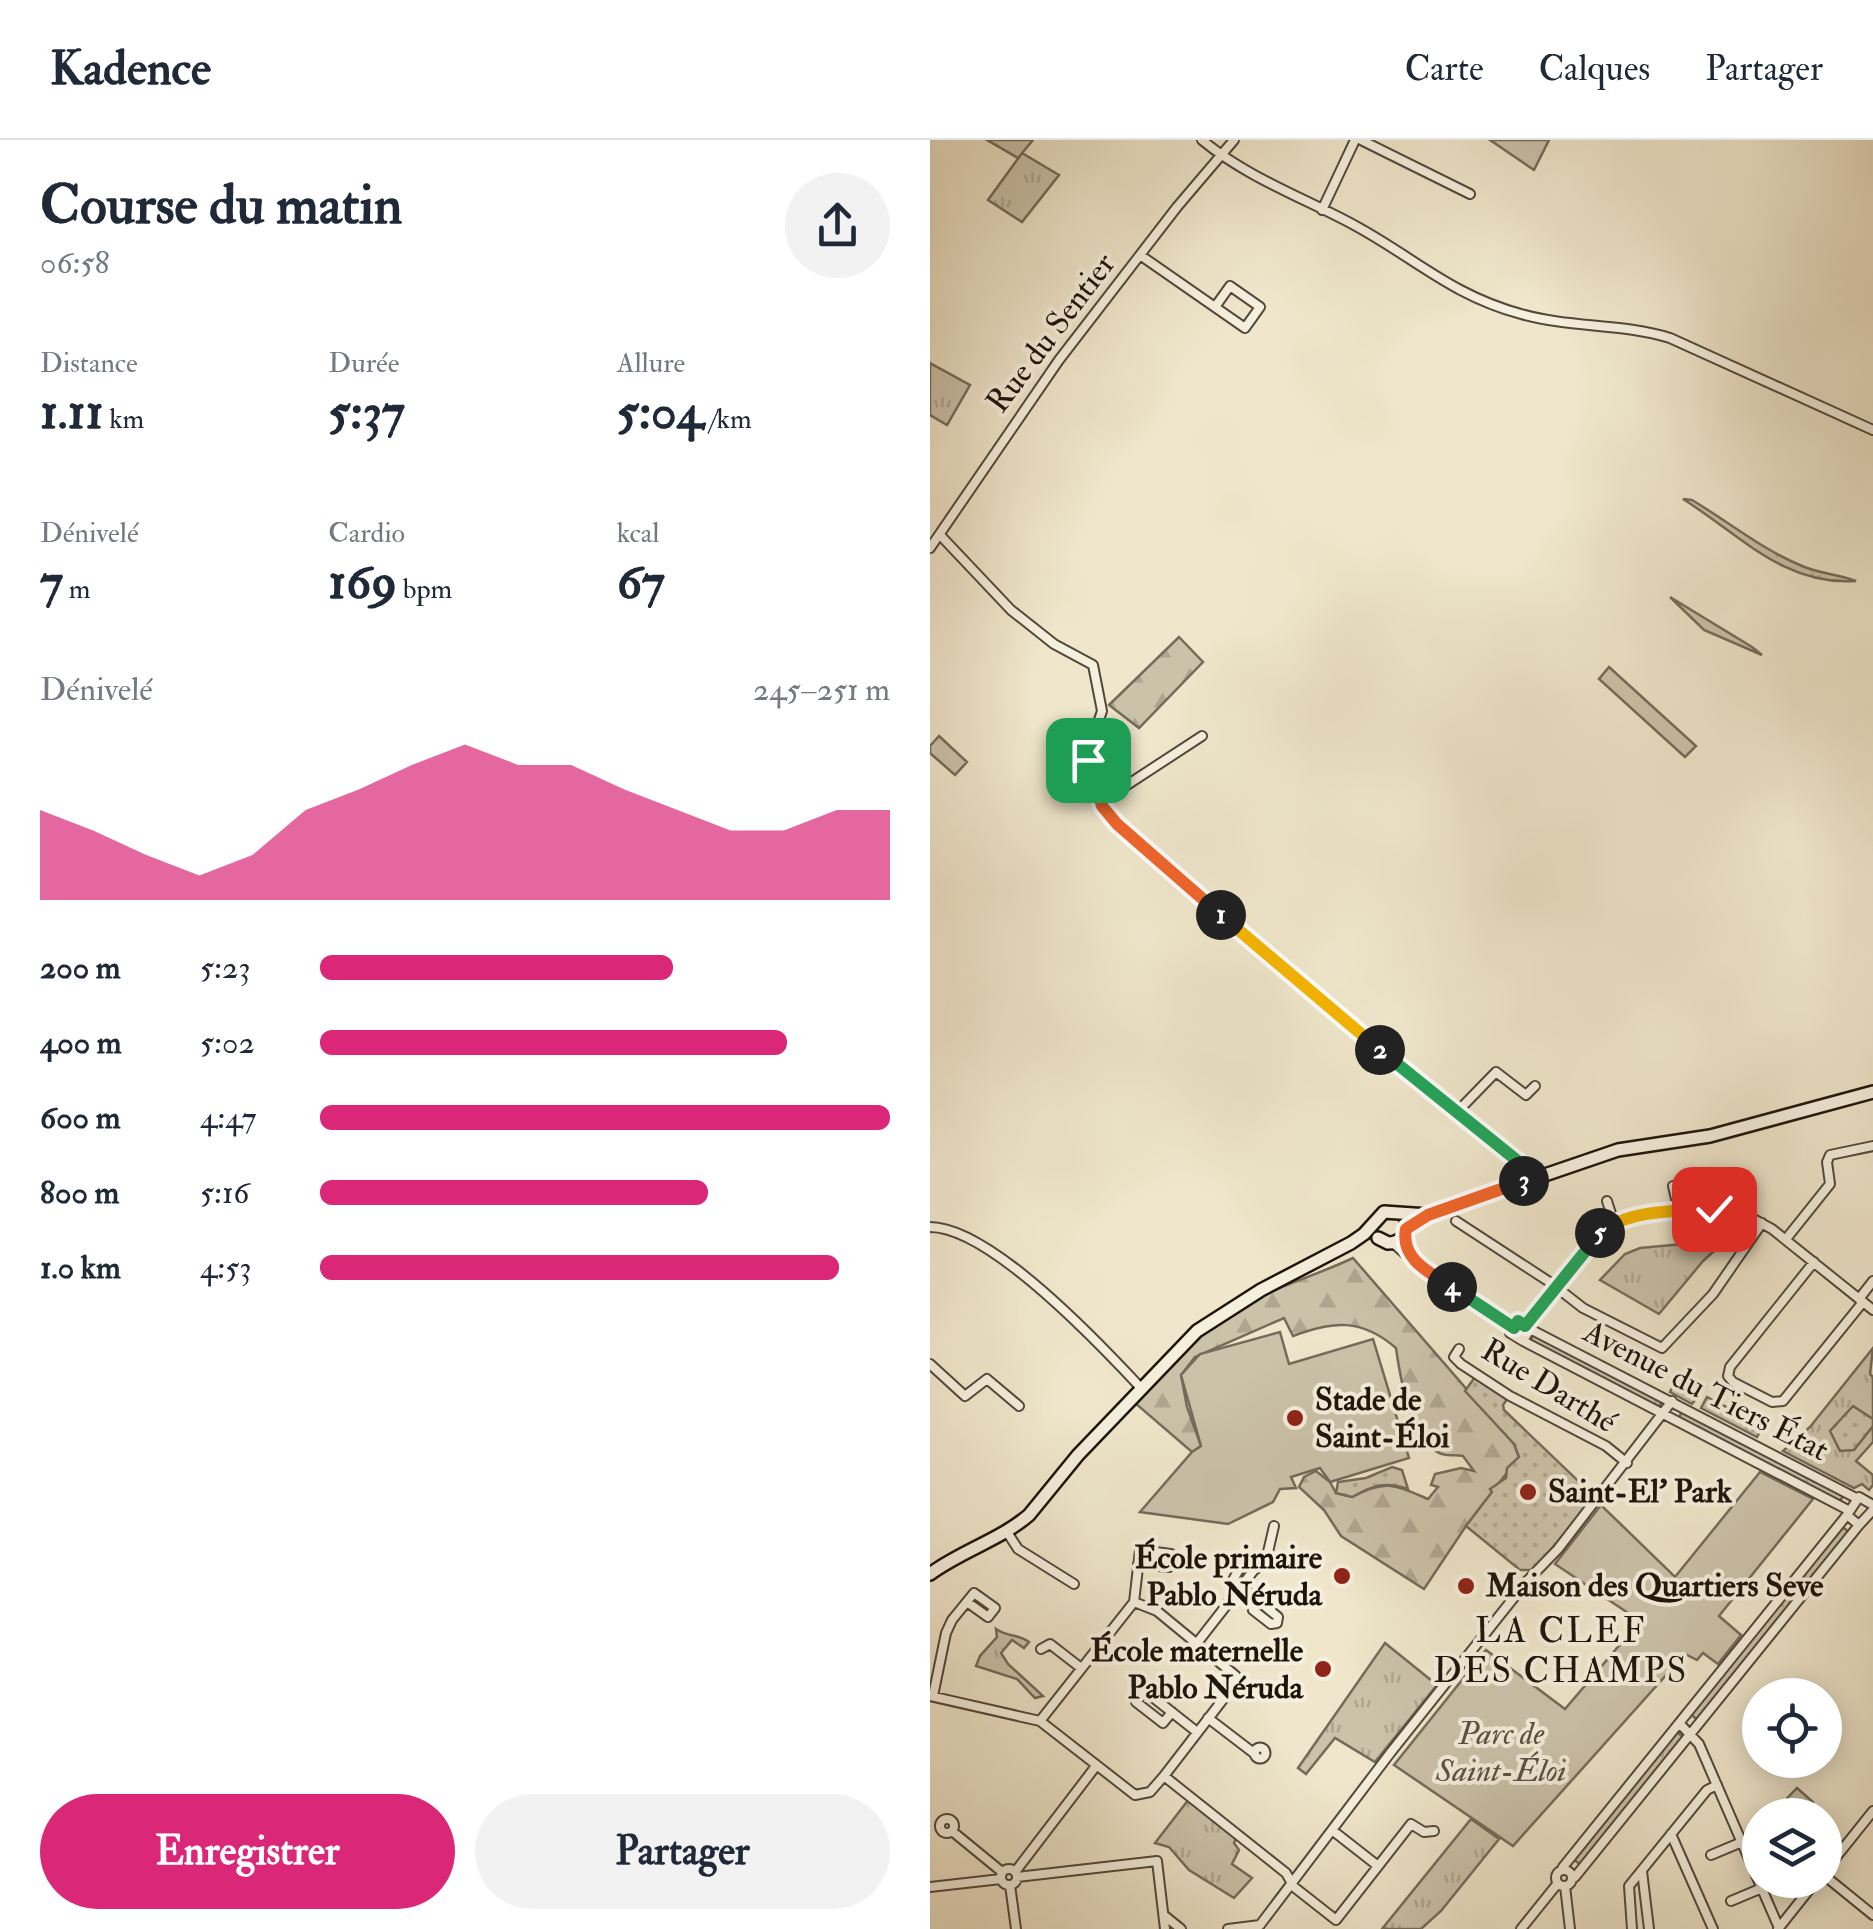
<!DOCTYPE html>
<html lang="fr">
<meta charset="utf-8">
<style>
:root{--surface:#fff;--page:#f2f2f3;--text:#1f2937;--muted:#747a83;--line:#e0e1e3;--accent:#db2777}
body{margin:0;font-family:"IM FELL Double Pica",serif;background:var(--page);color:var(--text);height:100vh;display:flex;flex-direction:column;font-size:38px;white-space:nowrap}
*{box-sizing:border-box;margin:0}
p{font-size:32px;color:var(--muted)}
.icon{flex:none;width:55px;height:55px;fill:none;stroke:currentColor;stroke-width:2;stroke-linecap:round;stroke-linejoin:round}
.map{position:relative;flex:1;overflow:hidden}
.drawer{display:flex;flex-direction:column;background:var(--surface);width:930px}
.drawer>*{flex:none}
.buttons{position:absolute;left:812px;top:1538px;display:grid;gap:20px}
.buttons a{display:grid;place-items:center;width:100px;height:100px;border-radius:50%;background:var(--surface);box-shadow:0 5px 25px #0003;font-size:50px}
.pin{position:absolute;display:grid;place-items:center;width:85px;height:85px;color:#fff;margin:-42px;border-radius:20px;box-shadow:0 5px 15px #0006}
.km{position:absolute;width:50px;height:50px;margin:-25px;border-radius:50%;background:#222;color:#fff;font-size:28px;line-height:50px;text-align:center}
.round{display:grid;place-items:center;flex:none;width:105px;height:105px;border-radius:52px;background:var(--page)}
.overview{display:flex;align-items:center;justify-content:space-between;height:170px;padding:0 40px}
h1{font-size:55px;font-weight:700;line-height:75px}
.figures{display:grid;grid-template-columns:repeat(3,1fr);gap:15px;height:170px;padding:10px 40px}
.figures div{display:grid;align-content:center}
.figures b{font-size:50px;font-weight:700}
.figures small{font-size:28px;font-weight:400}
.figures p{font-size:28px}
.chart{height:280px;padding:20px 40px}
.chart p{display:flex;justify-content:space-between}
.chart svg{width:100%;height:180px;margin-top:10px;fill:var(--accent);opacity:.7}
.primary-button{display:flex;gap:20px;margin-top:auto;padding:20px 40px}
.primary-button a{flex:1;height:115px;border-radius:60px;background:var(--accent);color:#fff;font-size:40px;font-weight:700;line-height:115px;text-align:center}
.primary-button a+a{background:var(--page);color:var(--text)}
ul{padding:0 40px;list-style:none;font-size:32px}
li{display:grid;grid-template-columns:160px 120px 1fr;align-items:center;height:75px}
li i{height:25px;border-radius:12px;background:var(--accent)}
header{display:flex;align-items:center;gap:60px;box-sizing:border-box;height:140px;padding:0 50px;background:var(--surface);border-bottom:2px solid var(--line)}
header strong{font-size:48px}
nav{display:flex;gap:55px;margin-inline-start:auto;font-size:35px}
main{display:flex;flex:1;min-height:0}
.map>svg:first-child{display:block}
.grass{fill:url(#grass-tufts);stroke:#746b5a;stroke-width:2.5}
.forest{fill:url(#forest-firs);stroke:#746b5a;stroke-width:2.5}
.park{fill:url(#park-dots);stroke:#746b5a;stroke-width:2.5}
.garden{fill:#cbc2aa;stroke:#746b5a;stroke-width:2.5}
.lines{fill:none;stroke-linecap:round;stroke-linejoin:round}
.minor-casing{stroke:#52483b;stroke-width:12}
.secondary-casing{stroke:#1e140b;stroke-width:16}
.minor{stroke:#f5efdd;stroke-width:8}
.secondary{stroke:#f5efdd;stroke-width:11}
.split-1-casing{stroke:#fff;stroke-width:20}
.split-2-casing{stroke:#fff;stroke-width:20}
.split-3-casing{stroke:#fff;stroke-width:20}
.split-4-casing{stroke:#fff;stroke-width:20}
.split-5-casing{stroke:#fff;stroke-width:20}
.split-6-casing{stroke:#fff;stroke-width:20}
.split-1{stroke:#f0652b;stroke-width:12}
.split-2{stroke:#f5b400;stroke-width:12}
.split-3{stroke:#22a559;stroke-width:12}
.split-4{stroke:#f0652b;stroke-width:12}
.split-5{stroke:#22a559;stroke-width:12}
.split-6{stroke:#f5b400;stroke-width:12}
.poi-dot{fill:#8f2418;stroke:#f5efdd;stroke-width:4}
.labels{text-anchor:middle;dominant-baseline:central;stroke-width:8;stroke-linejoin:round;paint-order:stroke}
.street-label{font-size:32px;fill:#1e140b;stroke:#f5efdd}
.poi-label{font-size:32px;font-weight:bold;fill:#1e140b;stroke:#f5efdd;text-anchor:start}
.park-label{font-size:32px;font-style:italic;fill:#5b5143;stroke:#f5efdd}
.neighbourhood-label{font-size:35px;letter-spacing:2.5px;fill:#1e140b;stroke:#f5efdd}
</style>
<header>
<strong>Kadence</strong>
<nav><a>Carte</a><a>Calques</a><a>Partager</a></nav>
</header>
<main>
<section class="drawer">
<div class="overview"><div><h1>Course du matin</h1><p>06:58</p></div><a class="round"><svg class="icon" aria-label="share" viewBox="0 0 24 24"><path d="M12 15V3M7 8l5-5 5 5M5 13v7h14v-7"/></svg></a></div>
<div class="figures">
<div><p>Distance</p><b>1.11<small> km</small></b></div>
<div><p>Durée</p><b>5:37</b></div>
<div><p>Allure</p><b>5:04<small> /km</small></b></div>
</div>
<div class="figures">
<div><p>Dénivelé</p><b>7<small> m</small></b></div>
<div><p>Cardio</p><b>169<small> bpm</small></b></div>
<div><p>kcal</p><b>67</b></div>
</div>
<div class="chart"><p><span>Dénivelé</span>245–251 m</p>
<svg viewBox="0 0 160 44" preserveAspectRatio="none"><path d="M0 44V22L10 27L20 33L30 38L40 33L50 22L60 17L70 11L80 6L90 11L100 11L110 17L120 22L130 27L140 27L150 22L160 22V44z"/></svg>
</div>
<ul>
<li><b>200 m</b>5:23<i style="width:62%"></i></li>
<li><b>400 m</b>5:02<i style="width:82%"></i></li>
<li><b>600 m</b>4:47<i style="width:100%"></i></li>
<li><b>800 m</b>5:16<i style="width:68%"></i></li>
<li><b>1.0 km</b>4:53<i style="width:91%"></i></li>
</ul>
<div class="primary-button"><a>Enregistrer</a><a>Partager</a></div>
</section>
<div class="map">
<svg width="943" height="1789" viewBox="0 0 943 1789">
<defs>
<pattern id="grass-tufts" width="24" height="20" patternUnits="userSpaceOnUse" patternTransform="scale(2.5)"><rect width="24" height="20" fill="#cbc2aa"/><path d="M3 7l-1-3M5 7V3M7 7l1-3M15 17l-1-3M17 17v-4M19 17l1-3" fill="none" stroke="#aea691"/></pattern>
<pattern id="forest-firs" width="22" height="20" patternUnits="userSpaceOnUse" patternTransform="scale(2.5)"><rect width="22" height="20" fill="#cbc2aa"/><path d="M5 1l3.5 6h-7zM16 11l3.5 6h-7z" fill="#aea691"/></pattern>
<pattern id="park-dots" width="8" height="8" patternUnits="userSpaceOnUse" patternTransform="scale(2.5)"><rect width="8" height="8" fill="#cbc2aa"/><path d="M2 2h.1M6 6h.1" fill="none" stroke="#aea691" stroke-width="1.8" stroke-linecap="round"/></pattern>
</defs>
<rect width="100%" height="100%" fill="#efe6cb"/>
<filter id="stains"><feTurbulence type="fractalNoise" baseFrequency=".002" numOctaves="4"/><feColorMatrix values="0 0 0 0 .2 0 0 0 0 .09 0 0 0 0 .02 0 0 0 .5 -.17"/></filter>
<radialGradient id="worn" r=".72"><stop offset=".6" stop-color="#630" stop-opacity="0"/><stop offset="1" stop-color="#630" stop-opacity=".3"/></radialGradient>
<path class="grass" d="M92 13 129 35 92 82 58 60Z
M0 223 40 245 17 285 0 275Z
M753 359 762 360C799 382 831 409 872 426 890 434 909 434 926 441 854 446 809 394 753 359Z
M740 457 822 507 832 515 774 490Z
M679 527 766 606 755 617 669 539Z
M796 1100 773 1121 729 1174 670 1140 695 1114 710 1108Z
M604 1194 733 1260 728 1268 600 1201Z
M943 1208 940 1234 943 1237V1302L926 1321 943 1335V1345L939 1350 932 1344 924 1348 853 1311 880 1287Z
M746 1239 769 1251 772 1246 775 1247 762 1264 740 1252Z
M777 1257 833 1286 827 1297 771 1268Z
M753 1270 915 1354 909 1362 748 1279Z
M911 1386 919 1392 768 1580 760 1574Z
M66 1489C77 1497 89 1494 99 1502L94 1508 82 1500 71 1513 78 1524 113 1556 105 1558 87 1539 46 1526 50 1516 67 1497Z
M455 1503 507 1545 445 1622 405 1598 376 1634 368 1628Z
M746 1591 754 1598 651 1725 643 1719Z
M259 1659 307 1696 304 1703 309 1710 302 1724 322 1738 304 1758 259 1730 239 1707 225 1703Z
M541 1679 569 1699 511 1771 491 1789H452Z"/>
<path class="forest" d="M57 0H103L88 18Z
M560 0H619L604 30Z
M249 497 273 522 209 588 179 565Z
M423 1118 584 1304 589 1317 536 1386 494 1449 411 1396 394 1370 369 1347 374 1337 386 1331 400 1342 406 1353 422 1357C456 1339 465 1345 498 1359L508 1347 501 1345 505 1334 531 1328 544 1331 533 1316C525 1314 516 1317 509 1313 480 1298 470 1237 466 1208 431 1178 403 1181 363 1196L354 1178 265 1217 251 1235 257 1267 271 1306 262 1312 205 1263C238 1227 270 1187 314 1164 349 1146 387 1135 423 1118Z"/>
<path class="park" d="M545 1237 578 1258 573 1265 574 1270 665 1357 604 1430H590L536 1386 562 1352 560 1349 576 1338 577 1328 589 1317 584 1304 535 1251Z
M923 1266 943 1279V1286L924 1310 910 1311 900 1291Z
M462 1327 472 1330 478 1349C455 1341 444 1345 422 1357L406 1353 408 1342 436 1338Z"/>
<path class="garden" d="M9 596 37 622 25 635 0 613V606Z
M350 1192 359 1224 443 1199 479 1318 400 1342 390 1328 361 1337 366 1348 350 1349 343 1362 298 1384 210 1372 262 1312 271 1306 251 1235 270 1214Z
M830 1332 883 1359 789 1476 811 1495 788 1524 773 1513 767 1520 755 1514 583 1706 464 1625 556 1510 635 1569 710 1481 625 1424 671 1365 745 1437Z
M867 1648 883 1662 871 1675H841Z"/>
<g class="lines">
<g class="minor-casing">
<path id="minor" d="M272 0C318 38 372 57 424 85 485 118 521 155 591 174 640 188 692 183 740 198L943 290
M431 0 540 54
M392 70 425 0
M210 115 315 188 330 167 300 146 285 167
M10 395 81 470 124 504 163 525 172 571 157 615 170 659 187 683 371 845 595 1027 603 1038
M0 408 129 220 247 67 304 0
M171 662 272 596
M527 972 566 932 596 955 605 946
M743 1046 749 1072
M677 1061 684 1083
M802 1071 808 1041
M526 1081 621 1143 653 1168 732 1208 783 1154 832 1083
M0 1087C60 1087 170 1204 211 1248
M856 1099 900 1044 897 1022 900 1015 943 1006
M463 1103 489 1126 584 1187
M884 1122 800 1227 798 1236 803 1242 842 1262 853 1261 933 1162
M929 1159 943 1141
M588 1181 600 1189 593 1201 580 1193Z
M595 1186 666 1098 684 1083 705 1077 784 1069 818 1076 842 1089 943 1170
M600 1189 928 1359
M593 1201 918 1370
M529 1209 524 1217 531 1224 580 1256 676 1306 697 1323
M0 1224 35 1256 57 1239 89 1266
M943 1365 929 1357 917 1375 929 1385 943 1370
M77 1392 88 1409 144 1444
M326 1429 312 1424 303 1440 348 1477 347 1483 341 1484 323 1470 328 1461
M204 1462 227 1471 306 1536 301 1549 234 1636
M267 1503 338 1412 344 1386
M111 1509 120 1504 151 1528
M0 1556 110 1581 205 1655 220 1652 234 1636 356 1733 364 1747 406 1780 481 1684 494 1692 504 1691
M3 1556 16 1493 22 1480 44 1453 65 1468 58 1477 37 1462
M242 1572 233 1583 206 1562 215 1551 267 1592
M278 1578 325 1614
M110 1581 204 1462 210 1410 241 1414 239 1427 208 1424
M750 1584 769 1604 849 1788
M324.5 1613a5.5 5.5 0 1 1 11 0a5.5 5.5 0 1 1-11 0Z
M10 1686a7 7 0 1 1 14 0a7 7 0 1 1-14 0Z
M402 1690 448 1726
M22 1691 72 1732
M741 1694 783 1789
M781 1715 812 1702
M633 1727 917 1375
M71 1737a8 8 0 1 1 16 0a8 8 0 1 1-16 0Z
M626 1738a8 8 0 1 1 16 0a8 8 0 1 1-16 0Z
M712 1731 719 1789
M895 1731 943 1671
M85 1732 166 1626
M895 1736 943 1775
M87 1737 227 1721 235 1789
M645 1737 929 1385
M80 1745 86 1789
M635 1746 640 1789
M0 1747 71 1739
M801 1761 832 1748
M235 1776 251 1789
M330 1785 461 1612 597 1441 628 1409 742 1261
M298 1789 330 1785
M591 1789 628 1743
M702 1789 699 1746 777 1650 787 1645
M848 1789 887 1740"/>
</g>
<g class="secondary-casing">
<path id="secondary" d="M476 1089 498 1075 688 1010 780 996 943 952
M448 1098 458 1103C470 1103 477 1095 476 1083
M0 1434C31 1411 70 1400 99 1375L148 1315 267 1191 331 1150 421 1103 434 1094 454 1072 498 1075"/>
</g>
<use href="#minor" class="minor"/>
<use href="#secondary" class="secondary"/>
</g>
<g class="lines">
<g class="split-1-casing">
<path id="split-1" d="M158 620 172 666 187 684 291 775"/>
</g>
<g class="split-2-casing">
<path id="split-2" d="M291 775 450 910"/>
</g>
<g class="split-3-casing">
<path id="split-3" d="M450 910 595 1027 603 1038 594 1041"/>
</g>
<g class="split-4-casing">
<path id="split-4" d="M522 1147C500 1133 470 1119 476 1089L498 1075 594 1041"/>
</g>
<g class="split-5-casing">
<path id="split-5" d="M522 1147 584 1188 588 1181 595 1186 670 1093"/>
</g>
<g class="split-6-casing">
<path id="split-6" d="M670 1093C699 1069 748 1071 784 1069"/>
</g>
<use href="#split-1" class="split-1"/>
<use href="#split-2" class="split-2"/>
<use href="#split-3" class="split-3"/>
<use href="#split-4" class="split-4"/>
<use href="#split-5" class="split-5"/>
<use href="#split-6" class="split-6"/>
</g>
<g class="poi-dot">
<circle cx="365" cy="1278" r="10"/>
<circle cx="598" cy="1352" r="10"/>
<circle cx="412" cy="1436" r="10"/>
<circle cx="536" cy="1446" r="10"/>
<circle cx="393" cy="1529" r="10"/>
</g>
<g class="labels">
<g class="street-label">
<text transform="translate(121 193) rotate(-53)">Rue du Sentier</text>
<text transform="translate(619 1246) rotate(31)">Rue Darthé</text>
<text transform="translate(776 1251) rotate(27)">Avenue du Tiers État</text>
</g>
<g class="poi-label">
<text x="385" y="1260">Stade de<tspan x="385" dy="37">Saint-Éloi</tspan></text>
<text x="618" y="1352">Saint-El' Park</text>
<text x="392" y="1418" text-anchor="end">École primaire<tspan x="392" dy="37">Pablo Néruda</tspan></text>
<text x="556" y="1446">Maison des Quartiers Seve</text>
<text x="373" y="1511" text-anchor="end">École maternelle<tspan x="373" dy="37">Pablo Néruda</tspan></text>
</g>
<g class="park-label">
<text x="571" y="1594">Parc de<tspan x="571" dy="37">Saint-Éloi</tspan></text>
</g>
<g class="neighbourhood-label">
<text x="631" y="1491">LA CLEF<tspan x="631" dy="40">DES CHAMPS</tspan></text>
</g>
</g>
<rect width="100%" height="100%" filter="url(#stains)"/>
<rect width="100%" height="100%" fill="url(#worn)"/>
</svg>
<div class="buttons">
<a><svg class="icon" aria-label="locate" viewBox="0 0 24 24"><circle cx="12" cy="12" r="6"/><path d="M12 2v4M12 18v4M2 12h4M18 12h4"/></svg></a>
<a><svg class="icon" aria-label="layers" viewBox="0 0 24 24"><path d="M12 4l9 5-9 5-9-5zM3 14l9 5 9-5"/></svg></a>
</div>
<div class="pin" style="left:158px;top:620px;background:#1e9e55"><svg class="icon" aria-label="arrive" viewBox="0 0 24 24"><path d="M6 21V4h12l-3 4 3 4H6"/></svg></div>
<div class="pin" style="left:784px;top:1069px;background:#d93025"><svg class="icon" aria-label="check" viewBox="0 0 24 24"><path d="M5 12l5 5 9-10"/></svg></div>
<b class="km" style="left:291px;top:775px">1</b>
<b class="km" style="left:450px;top:910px">2</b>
<b class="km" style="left:594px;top:1041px">3</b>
<b class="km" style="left:522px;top:1147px">4</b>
<b class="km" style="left:670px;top:1093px">5</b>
</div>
</main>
